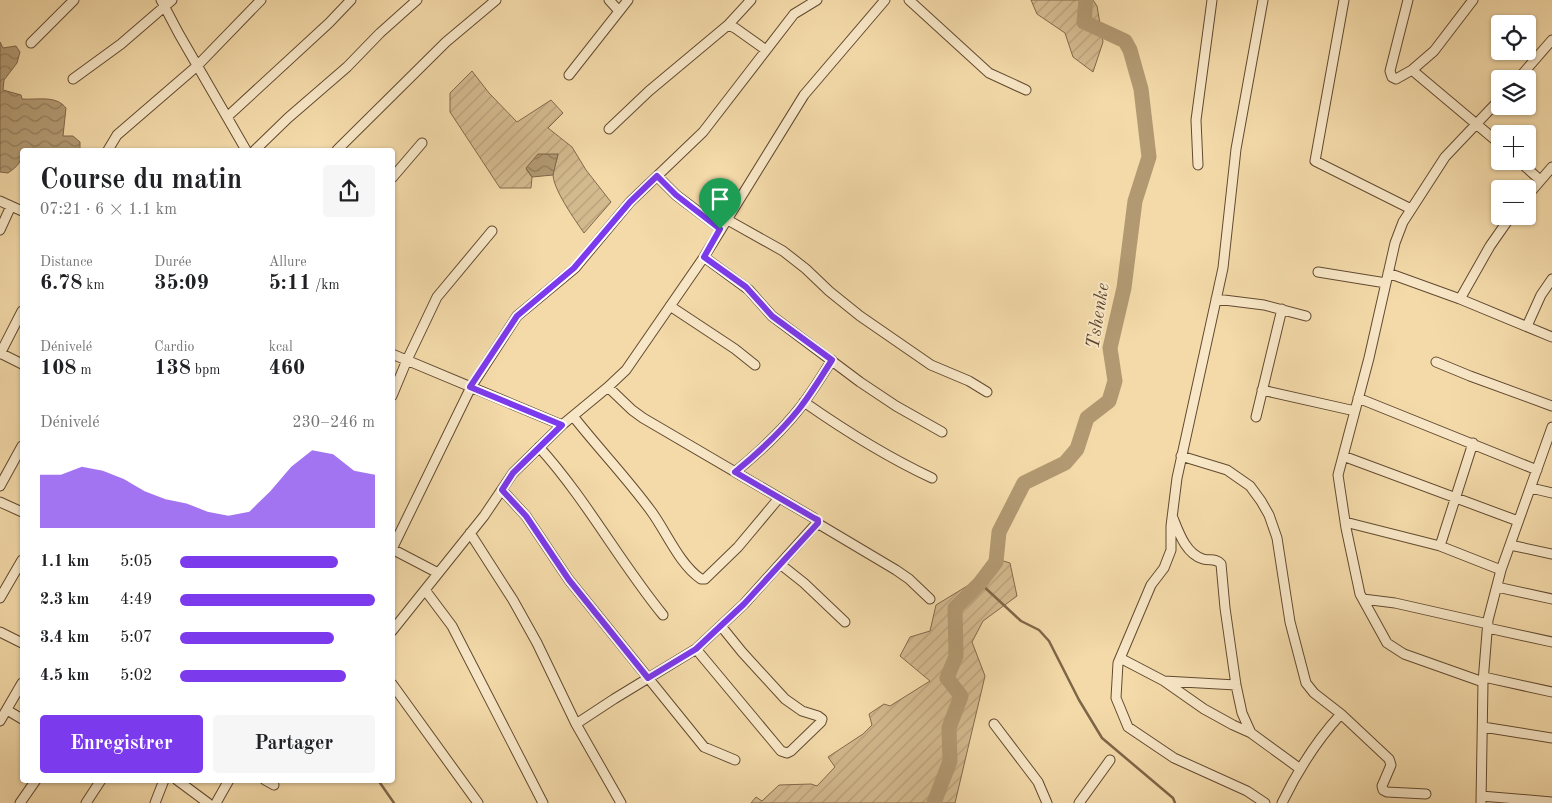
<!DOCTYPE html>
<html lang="fr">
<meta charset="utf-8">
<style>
:root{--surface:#fff;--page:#f6f6f6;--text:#202124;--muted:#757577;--accent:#7c3aed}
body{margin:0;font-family:"Old Standard TT",serif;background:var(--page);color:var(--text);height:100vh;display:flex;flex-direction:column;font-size:19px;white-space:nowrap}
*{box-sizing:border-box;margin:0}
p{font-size:16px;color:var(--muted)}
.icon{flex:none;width:28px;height:28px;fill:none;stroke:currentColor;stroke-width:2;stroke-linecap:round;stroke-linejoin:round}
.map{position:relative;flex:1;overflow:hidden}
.details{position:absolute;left:20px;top:148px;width:375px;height:635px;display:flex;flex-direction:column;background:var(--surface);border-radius:5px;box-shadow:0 1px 4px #0004}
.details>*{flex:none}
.buttons{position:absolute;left:1491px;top:15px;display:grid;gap:10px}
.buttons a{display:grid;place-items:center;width:45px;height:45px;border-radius:5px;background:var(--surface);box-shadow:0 1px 4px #0004;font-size:25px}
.pin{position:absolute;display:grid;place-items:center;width:42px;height:42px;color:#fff;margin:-51px -21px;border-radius:50% 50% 50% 0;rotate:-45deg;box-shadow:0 0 5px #0007}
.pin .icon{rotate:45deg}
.round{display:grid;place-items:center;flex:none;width:52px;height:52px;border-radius:5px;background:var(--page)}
.headline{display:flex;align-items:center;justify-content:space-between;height:85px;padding:0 20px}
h1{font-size:28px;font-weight:700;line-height:38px}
.figures{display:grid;grid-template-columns:repeat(3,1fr);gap:8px;height:85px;padding:5px 20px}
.figures div{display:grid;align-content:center}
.figures b{font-size:21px;font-weight:700}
.figures small{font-size:14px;font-weight:400}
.figures p{font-size:14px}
.chart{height:140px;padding:10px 20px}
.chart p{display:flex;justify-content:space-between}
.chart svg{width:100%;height:90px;margin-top:5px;fill:var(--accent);opacity:.7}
.button{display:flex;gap:10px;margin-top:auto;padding:10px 20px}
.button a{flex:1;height:58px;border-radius:5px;background:var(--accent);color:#fff;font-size:20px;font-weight:700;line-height:58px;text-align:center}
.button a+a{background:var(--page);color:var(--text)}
ul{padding:0 20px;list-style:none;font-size:16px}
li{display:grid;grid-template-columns:80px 60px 1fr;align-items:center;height:38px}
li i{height:12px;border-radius:6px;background:var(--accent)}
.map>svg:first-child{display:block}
.garden{fill:url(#garden-furrows);stroke:#826a4b}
.water{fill:url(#water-waves);stroke:#7e6648}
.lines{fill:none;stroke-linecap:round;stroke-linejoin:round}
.stream{stroke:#7e6648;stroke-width:2.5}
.river{stroke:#b29972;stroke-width:15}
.street-casing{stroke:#624a30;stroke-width:11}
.street{stroke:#f8e7c7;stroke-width:9}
.route-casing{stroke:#fff;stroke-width:10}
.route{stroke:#7c3aed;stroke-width:6}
.labels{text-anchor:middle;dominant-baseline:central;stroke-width:4;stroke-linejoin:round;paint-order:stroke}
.water-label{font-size:19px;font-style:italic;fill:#5e462d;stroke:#f8e7c7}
</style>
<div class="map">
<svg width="1552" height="803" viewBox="0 0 1552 803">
<defs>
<pattern id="garden-furrows" width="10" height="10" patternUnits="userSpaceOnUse" patternTransform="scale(1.25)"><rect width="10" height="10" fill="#d3b98e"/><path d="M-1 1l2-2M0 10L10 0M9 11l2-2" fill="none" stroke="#b69e79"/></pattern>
<pattern id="water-waves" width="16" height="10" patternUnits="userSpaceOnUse" patternTransform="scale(1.25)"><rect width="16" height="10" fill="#b29972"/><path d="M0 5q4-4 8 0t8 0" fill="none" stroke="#917c5c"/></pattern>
</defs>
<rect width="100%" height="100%" fill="#f4daa9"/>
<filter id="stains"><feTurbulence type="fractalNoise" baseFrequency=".004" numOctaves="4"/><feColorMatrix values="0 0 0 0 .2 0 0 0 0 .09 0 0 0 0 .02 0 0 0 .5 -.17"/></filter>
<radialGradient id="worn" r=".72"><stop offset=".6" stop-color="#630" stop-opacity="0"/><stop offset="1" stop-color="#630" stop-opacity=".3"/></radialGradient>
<path class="garden" d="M1031 0H1093L1097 6 1103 42 1093 72 1073 57 1065 33 1037 14Z
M472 71 489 93 517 122 551 100 563 113 548 128 572 147 586 170 611 202 584 233C575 220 552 188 553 173 554 167 557 160 558 154L526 169 532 177 531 188H500L450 112V93Z
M991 557 1010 563 1017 596 983 621 972 642 985 676 955 803H751L756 797 762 801 779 785 811 784 817 786 835 767 828 757 863 734 872 725 869 714 884 704 890 706 930 681 900 656 910 637 930 631 936 605 972 583Z"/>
<path class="water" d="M0 42 3 48 16 46 20 52 17 63 4 80 3 90 21 95 22 99C38 100 56 95 66 108L63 136H73L80 142V150H40L33 148 30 150H22C22 162 18 166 8 173L0 172Z
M538 154H558L553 175 532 177 526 168Z"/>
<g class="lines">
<path class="stream" d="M980 583 1021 621 1039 630 1049 641 1079 700 1102 738 1173 798 1175 803
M378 780 394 803"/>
<path class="river" d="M934 803 950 761 949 728 961 696 947 678 956 656 955 608 980 583 996 562 999 532 1024 483 1065 463 1077 449 1087 418 1109 401 1115 381 1110 348 1124 288 1135 201 1149 157 1141 89 1130 50 1125 41 1084 22 1086 0"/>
<g class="street-casing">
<path id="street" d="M161 0 179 34 246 150
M609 0 619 11
M909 0 989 73 1026 90
M1263 0 1236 149 1223 268 1177 478 1171 526V550L1164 568 1151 585 1118 663 1116 698 1128 727 1174 758 1247 791 1265 803
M1344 0 1315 161 1411 209
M1408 0 1390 71 1392 77 1396 79 1412 70 1434 51 1473 0
M728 25 751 0
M31 43 74 0
M1412 70 1500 144
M569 75 628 0
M73 79 121 44 172 0
M1518 79 1552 40
M227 117 329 23 351 0
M609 129 649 91 728 25 735 28 766 50
M108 150 117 135 197 66 261 0
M255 150 288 118 347 67 380 33 417 0
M337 150 446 42 496 0
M1519 161 1540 180
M1198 165 1196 120 1212 0
M657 176 676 195 721 229
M392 178 422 143
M1528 195 1552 167
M0 201 22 211
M726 219 783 251 806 269 829 291 860 316 931 365 969 381 987 392
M0 230 11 206
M704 257 749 290 772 316 860 382 896 406 942 432
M1318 272 1386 283
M1388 273 1460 299 1552 337
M1216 299 1264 305 1306 316
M1460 299 1490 246 1511 216
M670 306 735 349 755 365
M1527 326 1541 295 1552 279
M0 353 22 364
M0 354 22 311
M392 354 562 425
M1436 362 1470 376 1552 406
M608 387 632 410 643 418 814 518 817 523 896 570 909 579 930 599
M1262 390 1355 411
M392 396 407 360 437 297 492 231
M1358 398 1537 470
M804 402C844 430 887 457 932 478
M573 416C598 448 627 478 651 511 666 531 679 564 701 579H705L738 547 779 498
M1256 417 1282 309
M539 447C586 499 619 561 663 615
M1181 456 1227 470 1250 486 1261 501 1269 515 1277 538 1290 622 1306 683 1314 693 1341 714 1389 759 1391 765 1382 786 1383 790 1387 792 1426 794
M1343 456 1518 521
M735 472C758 453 780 433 799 409 811 394 821 377 832 360
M0 486 22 446
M1531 488 1552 493
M502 490 526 516 569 580 704 747 735 760
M0 502 22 512
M1173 518C1179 533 1186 554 1203 559 1210 561 1216 558 1221 564L1225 608 1236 685 1242 713 1251 733
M1345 522 1440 546 1501 570
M470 533 513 600 537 643 576 724 621 803
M1510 545 1552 554
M1440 546 1473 443
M392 549 471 387 517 316 575 268 630 202 703 132 794 14 817 0
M392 549 438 573
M780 564 804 583 845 622
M1497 587 1552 599
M425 590 452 626 543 803
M0 598 22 560
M1363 599 1395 603 1488 624
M1488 628 1552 642
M392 631 484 516 513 473 562 425 608 387 626 370 704 257 804 95 885 0
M0 632 22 643
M696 649 781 751 787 753 791 751 821 722 822 719 818 716 802 711 785 699 742 652 721 626
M1120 658 1164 681 1204 709 1233 725 1251 733 1299 768
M1484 677 1552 692
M1164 681 1236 685
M1483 682 1404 654 1387 643 1360 594 1346 528 1338 475 1369 358 1395 243 1403 222 1445 157 1500 99
M392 684 478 803
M7 710 22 719
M0 721 22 683
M576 724 614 699 696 649 744 604 817 523
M994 724 1038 782 1047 803
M1483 727 1552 738
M177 780 208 803
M265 780 274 785
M1481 796 1552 802
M20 803 36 780
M86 803 101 780
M155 803 164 780
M216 803 229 780
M1079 803 1110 760
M1282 803C1298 770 1316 741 1341 714
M1481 803 1483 682 1488 620 1501 570 1552 427"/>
</g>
<use href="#street" class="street"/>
</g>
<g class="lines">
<g class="route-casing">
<path id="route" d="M657 176 676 195 720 229 704 257 746 287 772 316 832 360C821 377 811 394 799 409 780 433 758 453 735 472L814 518 818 520V523L744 604 696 649 648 678 569 580 526 516 502 490 513 473 562 425 470 387 517 316 574 268 630 202Z"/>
</g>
<use href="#route" class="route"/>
</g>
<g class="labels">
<g class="water-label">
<text transform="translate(1099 316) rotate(-81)">Tshenke</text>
</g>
</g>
<rect width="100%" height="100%" filter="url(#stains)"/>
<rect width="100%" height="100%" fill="url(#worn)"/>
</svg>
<div class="buttons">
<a><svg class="icon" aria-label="locate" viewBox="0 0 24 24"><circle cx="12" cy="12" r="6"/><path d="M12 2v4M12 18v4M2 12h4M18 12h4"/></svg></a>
<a><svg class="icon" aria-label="layers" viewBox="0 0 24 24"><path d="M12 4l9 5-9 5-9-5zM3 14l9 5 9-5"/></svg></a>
<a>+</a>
<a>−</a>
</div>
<div class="pin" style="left:720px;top:229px;background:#1e9e55"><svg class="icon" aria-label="arrive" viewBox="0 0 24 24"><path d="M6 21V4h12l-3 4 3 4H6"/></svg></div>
<section class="details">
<div class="headline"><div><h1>Course du matin</h1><p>07:21 · 6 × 1.1 km</p></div><a class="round"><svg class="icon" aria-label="share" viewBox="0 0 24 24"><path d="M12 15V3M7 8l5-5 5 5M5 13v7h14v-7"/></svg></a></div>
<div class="figures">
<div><p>Distance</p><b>6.78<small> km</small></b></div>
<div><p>Durée</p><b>35:09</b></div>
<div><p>Allure</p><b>5:11<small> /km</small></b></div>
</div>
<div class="figures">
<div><p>Dénivelé</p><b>108<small> m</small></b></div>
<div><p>Cardio</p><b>138<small> bpm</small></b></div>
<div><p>kcal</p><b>460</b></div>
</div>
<div class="chart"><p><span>Dénivelé</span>230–246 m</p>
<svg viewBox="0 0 160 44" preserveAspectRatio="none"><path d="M0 44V18L10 18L20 14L30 16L40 20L50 26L60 30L70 32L80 36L90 38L100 36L110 26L120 14L130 6L140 8L150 16L160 18V44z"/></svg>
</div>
<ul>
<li><b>1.1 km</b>5:05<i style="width:81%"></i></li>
<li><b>2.3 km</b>4:49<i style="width:100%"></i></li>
<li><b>3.4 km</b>5:07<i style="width:79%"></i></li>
<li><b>4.5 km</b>5:02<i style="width:85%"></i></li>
</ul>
<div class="button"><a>Enregistrer</a><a>Partager</a></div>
</section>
</div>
